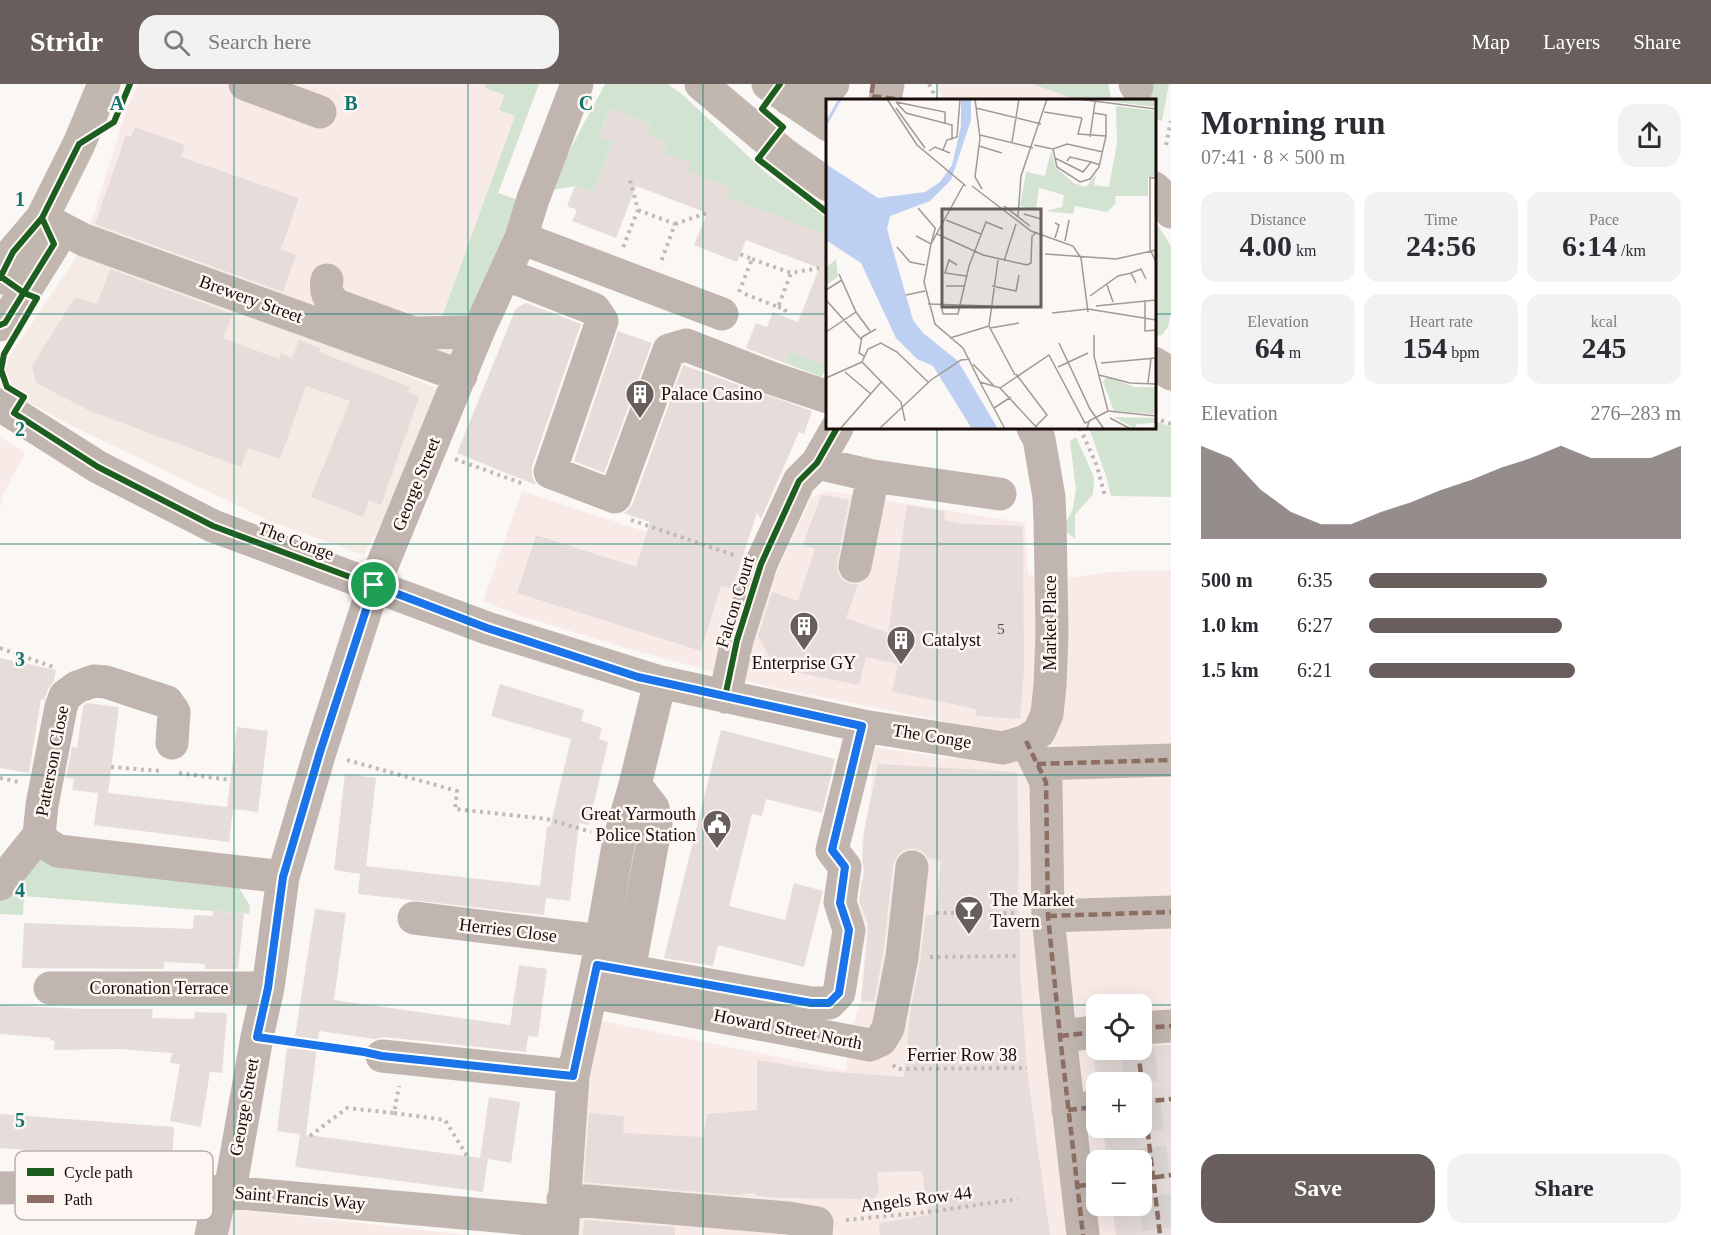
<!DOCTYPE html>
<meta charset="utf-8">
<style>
:root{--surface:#fff;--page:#f2f2f3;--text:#2b2b33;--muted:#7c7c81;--accent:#685e5b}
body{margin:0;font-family:"Times New Roman",serif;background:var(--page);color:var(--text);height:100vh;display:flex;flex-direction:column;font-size:22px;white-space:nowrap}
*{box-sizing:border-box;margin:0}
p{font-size:20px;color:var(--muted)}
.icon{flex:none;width:33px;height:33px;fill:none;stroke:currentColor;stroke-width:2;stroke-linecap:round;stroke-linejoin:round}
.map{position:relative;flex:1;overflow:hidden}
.side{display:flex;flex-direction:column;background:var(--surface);width:540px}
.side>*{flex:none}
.tools{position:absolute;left:1086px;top:910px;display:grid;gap:12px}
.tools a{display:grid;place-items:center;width:66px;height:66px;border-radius:12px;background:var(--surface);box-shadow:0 6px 24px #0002;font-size:30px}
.pin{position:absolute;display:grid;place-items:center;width:51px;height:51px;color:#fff;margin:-26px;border:3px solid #fff;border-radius:50%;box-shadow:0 2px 6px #0007}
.round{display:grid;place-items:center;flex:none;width:63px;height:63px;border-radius:18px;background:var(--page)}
.headline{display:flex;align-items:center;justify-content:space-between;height:102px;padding:0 30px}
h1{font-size:33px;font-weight:800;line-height:45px}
.stats{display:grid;grid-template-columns:repeat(3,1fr);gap:9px;height:102px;padding:6px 30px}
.stats div{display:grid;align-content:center;border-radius:15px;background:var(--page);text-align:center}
.stats b{font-size:30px;font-weight:800}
.stats small{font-size:16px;font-weight:400}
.stats p{font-size:16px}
.chart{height:168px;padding:12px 30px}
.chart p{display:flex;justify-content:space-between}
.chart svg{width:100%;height:108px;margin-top:6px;fill:var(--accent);opacity:.7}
.cta{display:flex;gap:12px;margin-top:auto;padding:12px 30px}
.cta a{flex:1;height:69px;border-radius:18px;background:var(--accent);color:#fff;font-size:24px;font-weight:800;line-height:69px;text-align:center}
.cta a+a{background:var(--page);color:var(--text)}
ul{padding:0 30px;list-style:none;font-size:20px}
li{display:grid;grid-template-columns:96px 72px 1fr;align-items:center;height:45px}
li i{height:15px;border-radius:8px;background:var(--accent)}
header{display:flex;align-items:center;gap:36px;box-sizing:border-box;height:84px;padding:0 30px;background:var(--accent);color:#fff}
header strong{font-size:28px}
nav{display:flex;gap:33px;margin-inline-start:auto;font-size:21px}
.search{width:420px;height:54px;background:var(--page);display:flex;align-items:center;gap:15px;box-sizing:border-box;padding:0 21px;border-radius:18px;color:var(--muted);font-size:22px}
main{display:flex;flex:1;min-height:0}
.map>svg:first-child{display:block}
.commercial{fill:#f8eae7;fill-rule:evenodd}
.built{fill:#f6eae4}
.green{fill:#d2e3d2}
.building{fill:#e6ddda}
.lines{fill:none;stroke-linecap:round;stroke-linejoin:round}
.minor-tunnel{stroke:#d9d4d1;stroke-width:33;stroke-dasharray:33 16;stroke-linecap:butt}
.path{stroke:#c0bab4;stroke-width:4;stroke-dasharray:3 4.5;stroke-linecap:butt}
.minor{stroke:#c1b6af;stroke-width:33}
.major{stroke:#c2b7ae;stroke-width:33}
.quiet{stroke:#8d6e63;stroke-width:4.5;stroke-dasharray:9 4.5;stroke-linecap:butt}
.cycleway-casing{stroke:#fef6f2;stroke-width:10}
.cycleway{stroke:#1b5e20;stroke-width:6}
.route-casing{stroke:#fff;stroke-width:12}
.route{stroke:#1a73e8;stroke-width:8}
.grid{fill:none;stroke:#0f766e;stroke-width:1.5;stroke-opacity:0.55}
.labels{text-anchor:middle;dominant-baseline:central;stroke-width:5;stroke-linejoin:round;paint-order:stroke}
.number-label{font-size:15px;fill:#504440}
.street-label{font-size:18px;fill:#190c08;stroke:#fef6f2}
.poi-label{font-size:18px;fill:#190c08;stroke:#fef6f2;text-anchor:start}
.inset-river{fill:none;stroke:#bed0f1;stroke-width:3}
.inset-road{fill:none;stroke:#a19996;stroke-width:1.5}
.view{fill:#685e5b;fill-opacity:0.15;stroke:#685e5b;stroke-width:3}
.inset-edge{fill:none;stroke:#190c08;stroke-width:3}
.key{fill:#fef6f2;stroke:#b9b0ac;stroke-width:1.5}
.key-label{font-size:16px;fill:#190c08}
.grid-label{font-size:20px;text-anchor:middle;font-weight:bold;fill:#0f766e;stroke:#fef6f2;stroke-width:5;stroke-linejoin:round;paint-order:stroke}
</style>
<header>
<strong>Stridr</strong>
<div class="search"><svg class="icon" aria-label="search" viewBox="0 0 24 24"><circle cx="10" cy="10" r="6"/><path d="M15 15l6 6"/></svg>Search here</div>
<nav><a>Map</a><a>Layers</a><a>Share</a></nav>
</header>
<main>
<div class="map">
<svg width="1171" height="1151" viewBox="0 0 1171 1151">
<rect width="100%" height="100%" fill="#fbf7f5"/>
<path class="commercial" d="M138 0H539L498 110 472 244 452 292 88 149 126 27Z
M936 0H1032L1078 16H943Z
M0 352 25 369 3 410 0 425Z
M522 407 716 471 772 498 811 414 827 407 1025 439 1028 491 1076 493 1108 488 1171 486V1151H571L572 1104 598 936 846 987 849 952 861 917 867 838 858 837 861 798 870 799 873 764 861 762 871 711 872 680 863 670 867 662 954 675 969 642 770 603 629 565 521 532 483 517ZM1096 921H1142V966H1096ZM1096 999H1142V1044H1096ZM1096 1077H1142V1122H1096Z
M231 1125 469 1151H214Z"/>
<path class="built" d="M82 165 196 203 443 307 415 377 364 471 272 438 68 340 0 302V287L3 282Z"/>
<path class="green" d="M486 0H539L498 109 521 117 470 239 442 233 515 32 499 26 505 11 485 4Z
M605 0H668L684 12 765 88 827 134V152L758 125 751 141 688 87 663 69 667 59 646 51 650 40 610 25 599 51 613 57 593 108 575 102 552 106 558 88Z
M1032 0H1108L1111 13 1108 16H1078Z
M1148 0H1169L1162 37 1155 34 1154 16H1149Z
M1154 135 1171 162V228L1168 243 1162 251 1155 252Z
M789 267 824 280 827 271V287L825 286 822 293 785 279Z
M1155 337 1171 343V413L1111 412 1106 392 1089 344H1154Z
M1076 353 1094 393 1093 410 1075 431V455L1063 445 1073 424 1076 405 1070 357Z
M37 774 235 797 250 822 249 830 24 812 23 831 0 830V812Z"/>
<path class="building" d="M610 25 650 40 646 51 667 59 663 69 691 80 688 87 731 104 728 113 828 152V282L789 267 785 279 746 264 756 239 767 243 773 228 798 238 819 184 746 156 737 178 694 161 707 129 636 102 616 154 572 137 577 126 567 122 575 102 593 108 613 57 599 52Z
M135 43 185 61 181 73 299 114 281 165 296 171 283 208 95 140 126 51 131 53Z
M110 185 233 230 223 254 279 275 281 269 292 274 299 256 320 264 319 268 410 303 408 308 419 313 381 421 369 416 363 433 311 413 350 317 306 302 280 375 248 364 241 383 90 327 36 299 32 282 75 213 97 220Z
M526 219 581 240 532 382V392L536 401 457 369 516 224Z
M618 247 652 259 604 389 574 377Z
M683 281 812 327 804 350 799 348 761 435 757 429 732 505 721 502 701 567 517 509 536 451 636 483 650 438 623 429 627 427 633 419Z
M821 411 849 416 837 479V487L842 496 851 500H858L846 534 888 549 907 421 945 427 944 436 964 440 1023 442 1024 587 1020 635 976 632 977 626 967 623 892 608 898 580 866 573 859 601 775 584 758 552 772 508 798 517 815 465 803 461Z
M0 574 56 586 54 597 48 605 44 616 41 615 29 689 0 684Z
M500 600 584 626 581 637 602 644 599 655 608 658 589 741 579 739 570 817 546 814 544 831 358 810 360 790 334 786 345 690 376 694 366 782 540 802 547 743H550L571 655 491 632Z
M87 619 119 623 108 709 227 723 237 643 268 647 258 728 233 725 229 758 94 741 98 709 72 706 74 695 66 694 72 663 77 664 83 622Z
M721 646 835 675 822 729 766 715 762 732 752 730 729 822 785 836 794 799 823 807 804 883 718 861 713 882 664 874Z
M878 680 1017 688 1019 779 1017 832H1020V889L1027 987 1050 1151H880L879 1139 928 1131 922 1087 877 1088 879 1107 874 1115 778 1114 756 1112V1109L733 1111 584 1098 589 1029 624 1032 623 1049 703 1053 707 1030 757 1026V976L824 987 904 993 910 930 920 877 926 831H935L941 777 928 774 923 768 913 764 904 766 897 772 893 781 883 870 874 918 861 917 868 848 867 837 859 817 864 786 862 776 864 748Z
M315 825 346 829 334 916 510 941 519 881 547 885 538 953 528 952 526 968 384 953 375 955 319 947 306 1051 277 1047 287 964 293 965Z
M213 827 244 830 238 885H205V880L164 878V885L22 884 24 839 193 845 194 831 213 832Z
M0 921 84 925H153L152 934 194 935 195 928 227 929 222 989 210 988 201 1043 170 1037 180 980 170 979 172 969 118 965 54 966 55 957 50 956V954L0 950Z
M1171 961V1151H1116L1112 1122H1142V1077H1107L1103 1044H1142V999H1097L1093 967 1142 966V962Z
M489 1013 520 1018 511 1079 488 1075 483 1108 295 1083 300 1050 480 1074Z
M0 1030 174 1043 172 1076 0 1064Z
M584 1136 675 1143V1151H583Z"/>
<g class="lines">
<path class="minor-tunnel" d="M1138 966 1160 1151"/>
<path class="path" d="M929 0 937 16
M1166 61 1171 37
M638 126 675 140 661 178
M675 140 707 129
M623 163 638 126 629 92
M752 175 791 189 819 184
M739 208 752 175 740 170
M745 210 778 223 791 189
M778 223 784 224 787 230
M1154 334 1171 340
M1080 344 1097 382 1105 412
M455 375 524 400
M631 436 734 471
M0 564 56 584
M347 676 457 707 455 725 547 735 591 748
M111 683 161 687
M179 689 231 696
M0 694 19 698
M936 829H1019
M930 873 1019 872
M285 957 355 967
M893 981 897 985 1027 984
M394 1029 445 1036 467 1072
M310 1052 347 1024 394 1029 399 1002
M846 1136 928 1128 1018 1115"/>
<path class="minor" d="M245 0 320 28
M1135 0 1137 3
M789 15 823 8 833 0
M885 16 888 0
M1154 104 1162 111 1171 128
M42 134 84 156 461 292
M521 154 533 115 577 0
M505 190 594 225 602 237 550 388 615 413 669 266 686 261 771 294 828 313
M327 196C325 208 328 213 336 221L413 249 478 248
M0 321 98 383 213 442 487 544 660 598 863 642 1003 664 1026 657 1039 648 1047 630 1050 601 1052 550 1050 437 1049 413 1039 355 1033 344
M817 379 873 392 1000 410
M855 482 873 392
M725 613 737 556 761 480 799 397 817 379 837 344
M1026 657 1046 698 1048 832 1060 952 1083 1151
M172 659 174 628 167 618 155 614 106 598 94 597 77 603 65 612 61 623 42 721 39 751 47 760 58 767 283 793
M1037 680 1171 676
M0 800 39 751
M1048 832 1171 828
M414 834 601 857
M597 881 811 919H829L839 909 849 846 840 818 845 783 832 766 863 642
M629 887 656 740 653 724 635 701
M50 904H268
M591 908 870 961 881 956 888 944 902 873 912 783
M1142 944 1171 942
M1060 952 1096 948
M382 972 573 992
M1068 1026 1096 1023
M0 1104 78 1103 228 1108 563 1138
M563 1115 788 1134 817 1139 816 1151
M211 1151 218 1120 228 1108 232 1095 257 953 268 904 283 793 320 668 374 501 478 248 521 154 722 230
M562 1151 573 992 597 881 619 756 635 701 660 598"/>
<path class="major" d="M701 0 784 70 828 101
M768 0 828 41
M0 194 13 168 42 134 79 60 104 0
M0 241 5 239 54 160 42 134
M1154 279 1171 290"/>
<path class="quiet" d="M873 0 871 12 903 16
M1026 657 1046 698 1048 832 1060 952 1083 1151
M1037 680 1171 676
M1048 832 1171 828
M1142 944 1171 942
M1060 952 1096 948
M1138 966 1160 1151
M1142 1018 1171 1015
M1068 1026 1096 1023
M1142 1095 1171 1091
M1077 1102 1096 1100"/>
<g class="cycleway-casing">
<path id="cycleway" d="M780 0 762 25 783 43 758 75 828 129
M0 192 24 209 37 214 4 270 1 286 7 303 24 313 14 329 98 383 213 442 487 544 638 593 725 613 737 556 761 480 799 397 817 379 837 344
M0 194 13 168 42 134 79 60 114 38 130 0
M0 241 5 239 54 160 42 134"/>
</g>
<use href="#cycleway" class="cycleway"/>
</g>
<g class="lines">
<g class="route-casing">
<path id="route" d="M374 501 487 544 638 593 862 642 832 766 845 783 840 819 849 846 839 909 829 919H811L597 881 573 992 382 972 364 968 257 953 268 904 283 793 320 668Z"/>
</g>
<use href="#route" class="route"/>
</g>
<path class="grid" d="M234 0V1151M468 0V1151M703 0V1151M937 0V16M0 230H828M1154 230H1171M937 344V1151M0 460H1171M0 691H1171M0 921H1171"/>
<defs>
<g id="building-pin" transform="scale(1.5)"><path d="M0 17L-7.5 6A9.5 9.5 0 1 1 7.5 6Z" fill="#685e5b" stroke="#fef6f2"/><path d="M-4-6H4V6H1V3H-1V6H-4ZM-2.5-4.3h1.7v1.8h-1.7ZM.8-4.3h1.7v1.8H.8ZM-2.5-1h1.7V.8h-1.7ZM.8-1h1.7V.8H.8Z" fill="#fff"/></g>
<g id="civic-pin" transform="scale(1.5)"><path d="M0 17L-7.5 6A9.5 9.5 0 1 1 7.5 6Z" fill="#685e5b" stroke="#fef6f2"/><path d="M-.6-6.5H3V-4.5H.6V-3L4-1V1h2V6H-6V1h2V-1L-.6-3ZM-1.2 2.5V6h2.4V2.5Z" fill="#fff"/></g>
<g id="bar-pin" transform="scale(1.5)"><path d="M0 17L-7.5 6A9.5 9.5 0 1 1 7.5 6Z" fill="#685e5b" stroke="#fef6f2"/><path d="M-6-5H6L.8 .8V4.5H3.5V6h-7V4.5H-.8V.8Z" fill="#fff"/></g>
</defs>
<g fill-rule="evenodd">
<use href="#building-pin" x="640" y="310"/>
<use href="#building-pin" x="804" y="542"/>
<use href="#building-pin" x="901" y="556"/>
<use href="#civic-pin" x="717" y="740"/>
<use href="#bar-pin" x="969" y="826"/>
</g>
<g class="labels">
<g class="number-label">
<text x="1001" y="545">5</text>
</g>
<g class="street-label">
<text transform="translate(251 215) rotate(20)">Brewery Street</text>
<text transform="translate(416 400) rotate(-68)">George Street</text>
<text transform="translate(296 457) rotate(20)">The Conge</text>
<text transform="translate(735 518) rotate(-73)">Falcon Court</text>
<text transform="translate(1050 539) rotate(-90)">Market Place</text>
<text transform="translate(932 652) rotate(9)">The Conge</text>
<text transform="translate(52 677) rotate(-79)">Patterson Close</text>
<text transform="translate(508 846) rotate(7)">Herries Close</text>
<text x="159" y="904">Coronation Terrace</text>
<text transform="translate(788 945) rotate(11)">Howard Street North</text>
<text x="962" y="971">Ferrier Row 38</text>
<text transform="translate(244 1023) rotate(-80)">George Street</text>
<text transform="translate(300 1114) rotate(5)">Saint Francis Way</text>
<text transform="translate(916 1115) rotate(-7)">Angels Row 44</text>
</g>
<g class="poi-label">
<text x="661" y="310">Palace Casino</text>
<text x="922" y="556">Catalyst</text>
<text x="804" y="579" text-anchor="middle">Enterprise GY</text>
<text x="696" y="730" text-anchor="end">Great Yarmouth<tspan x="696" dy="21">Police Station</tspan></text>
<text x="990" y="816">The Market<tspan x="990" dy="21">Tavern</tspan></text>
</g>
</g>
<g transform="translate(826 15)">
<rect width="330" height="330" fill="#fbf7f5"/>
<path d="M280 0H330V8L282 2ZM290 7 330 12V78L322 79V97H289L290 104 281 113 249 107 247 115 220 112 236 108 238 96 213 89 210 111 194 107 200 73 219 77 225 52 230 69 248 84 260 88 270 75 268 86 283 88 291 44ZM10 160 12 178 0 186V169ZM281 277 308 288H330V315L288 312 277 283ZM288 318 330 319V324L311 325 308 329Z" fill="#d2e3d2"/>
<path d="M135 0H145V21L125 81 104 102 64 117 61 130 87 221 97 234 132 262 172 330H146L107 267 91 260 70 239 35 164 0 141V65L52 99 99 93 114 83 126 66 135 27Z" fill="#bed0f1"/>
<path class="inset-river" d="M0 25 14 0"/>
<path class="inset-road" d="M61 0 91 46 140 87M149 0 154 39 149 78 156 90M252 0 330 10M70 3 80 14 126 26V41M70 3 119 13V24M70 9 99 49M150 9 215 25M218 13 256 19M256 19 252 35 280 37M154 36 207 49M264 38 269 3M186 43 193 0M208 46 227 50 241 45 277 53M153 47 176 54M227 50 231 68 254 83 264 80 273 68 280 37V16L268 14M117 51 121 41 131 38 134 0M103 52 109 48 124 54M229 59 257 73 265 63 274 66M241 62 244 58 265 63M330 79H324V150L330 163M138 85 105 145 98 183 109 225 137 249 157 289M146 87 205 132 247 147 255 159 262 213M178 107 204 127M92 109 110 130M198 115 215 120V134M192 117 195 77 221 0M120 121 155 135M229 124 233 126 229 139M111 135 157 156 201 166 205 164 206 137 211 133M90 137 105 145 109 130M239 142 243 121M71 148 84 163 99 166M219 155 290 160 330 151M172 161 163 227 189 276M178 162 190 125M131 166 123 161 119 174 140 177M305 174 315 170 320 180M13 175 30 213 44 232M281 186 287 203M120 187H139M166 187 190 192 193 176M0 191 16 181M80 196 99 192M264 197 292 177 305 174 310 184M0 201 35 240M319 201V232L330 231M115 204 117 215H132L143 167 160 123 177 130M102 205 164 207M270 207 330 201M226 214 262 210 330 221M164 229 193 224M0 233 30 213M124 239 163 227M233 244 264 310 278 330M38 257 33 254 36 238 50 230M36 263 42 250 55 244 71 253 102 283M275 264 330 259M147 265 168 287M232 268 262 254M19 273 45 295M190 275 221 316 210 327M273 276 304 284 330 285M0 279 36 263 75 303 79 322M154 283 174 289 223 256 259 324 262 323M322 284 325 260M156 287 179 330M174 289 212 330M168 309 185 298M282 312 330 317M284 319 305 330M14 330 56 282M53 330 105 281 135 261 144 260M261 330 263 322 282 312 268 257V236"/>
<path class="view" d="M116 110H215V208H116Z"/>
<rect width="330" height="330" class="inset-edge"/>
</g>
<rect x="15" y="1067" width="198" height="69" rx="9" class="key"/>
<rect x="27" y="1084" width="27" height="8" fill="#1b5e20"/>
<rect x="27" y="1111" width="27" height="8" fill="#8d6e63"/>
<g class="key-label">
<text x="64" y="1094">Cycle path</text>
<text x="64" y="1121">Path</text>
</g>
<g class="grid-label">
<text x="117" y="26">A</text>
<text x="351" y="26">B</text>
<text x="586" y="26">C</text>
<text x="20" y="122">1</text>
<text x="20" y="352">2</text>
<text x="20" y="582">3</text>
<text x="20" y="813">4</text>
<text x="20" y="1043">5</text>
</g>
</svg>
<div class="tools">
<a><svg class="icon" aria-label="locate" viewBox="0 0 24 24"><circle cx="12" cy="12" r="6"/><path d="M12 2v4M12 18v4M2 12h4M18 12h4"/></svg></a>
<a>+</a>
<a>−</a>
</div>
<div class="pin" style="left:374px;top:501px;background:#1e9e55"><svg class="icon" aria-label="arrive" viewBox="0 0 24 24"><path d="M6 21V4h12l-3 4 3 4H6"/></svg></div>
</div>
<section class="side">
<div class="headline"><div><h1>Morning run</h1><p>07:41 · 8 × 500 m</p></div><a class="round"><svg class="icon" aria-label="share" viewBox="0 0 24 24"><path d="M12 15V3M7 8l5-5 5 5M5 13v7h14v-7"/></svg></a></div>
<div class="stats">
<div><p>Distance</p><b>4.00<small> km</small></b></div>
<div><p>Time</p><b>24:56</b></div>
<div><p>Pace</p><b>6:14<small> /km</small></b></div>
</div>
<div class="stats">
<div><p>Elevation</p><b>64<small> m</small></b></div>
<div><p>Heart rate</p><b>154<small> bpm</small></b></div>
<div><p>kcal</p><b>245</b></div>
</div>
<div class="chart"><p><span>Elevation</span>276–283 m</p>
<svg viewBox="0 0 160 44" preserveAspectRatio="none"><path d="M0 44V6L10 11L20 24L30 33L40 38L50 38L60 33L70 29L80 24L90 20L100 15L110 11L120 6L130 11L140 11L150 11L160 6V44z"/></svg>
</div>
<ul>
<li><b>500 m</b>6:35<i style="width:57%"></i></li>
<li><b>1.0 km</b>6:27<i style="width:62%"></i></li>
<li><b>1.5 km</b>6:21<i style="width:66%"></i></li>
</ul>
<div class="cta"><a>Save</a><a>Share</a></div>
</section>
</main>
